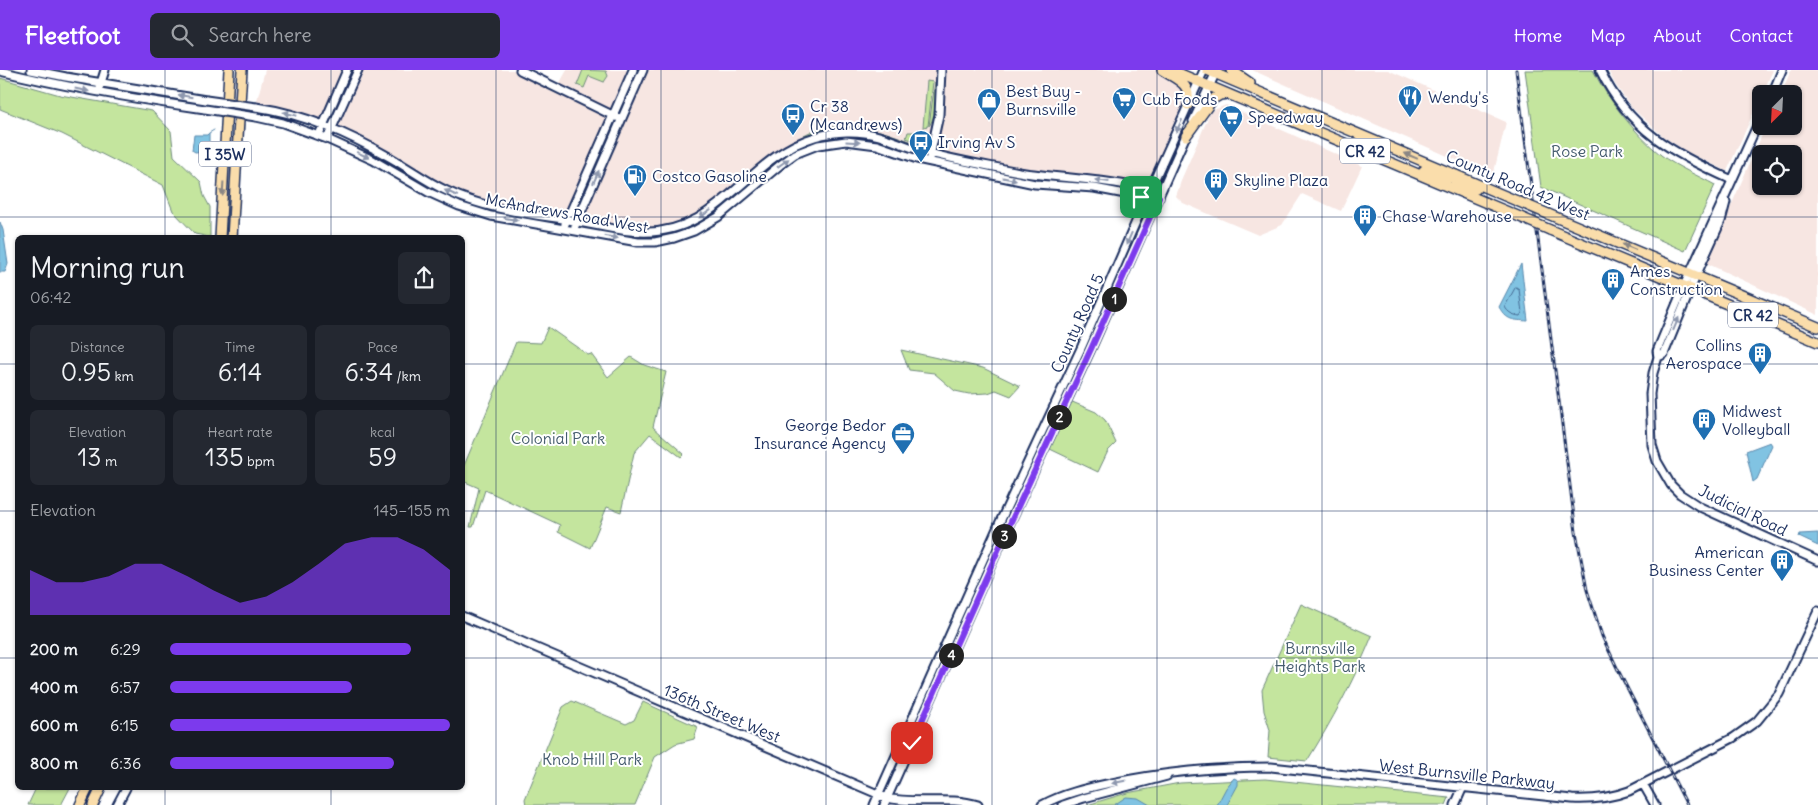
<!DOCTYPE html>
<meta charset="utf-8">
<style>
:root{--surface:#171b24;--page:#242831;--text:#f1f3f6;--muted:#9ea1a6;--accent:#7c3aed}
body{margin:0;font-family:Delius,sans-serif;background:var(--page);color:var(--text);height:100vh;display:flex;flex-direction:column;font-size:19px;white-space:nowrap}
*{box-sizing:border-box;margin:0}
p{font-size:16px;color:var(--muted)}
.icon{flex:none;width:28px;height:28px;fill:none;stroke:currentColor;stroke-width:2;stroke-linecap:round;stroke-linejoin:round}
.map{position:relative;flex:1;overflow:hidden}
.sheet{position:absolute;left:15px;top:165px;width:450px;height:555px;display:flex;flex-direction:column;background:var(--surface);border-radius:8px;box-shadow:0 1px 4px #0004}
.sheet>*{flex:none}
.needle{width:32px;rotate:204deg}
.controls{position:absolute;left:1752px;top:15px;display:grid;gap:10px}
.controls a{display:grid;place-items:center;width:50px;height:50px;border-radius:8px;background:var(--surface);box-shadow:0 1px 4px #0004;font-size:25px}
.pin{position:absolute;display:grid;place-items:center;width:42px;height:42px;color:#fff;margin:-21px;border-radius:10px;box-shadow:0 2px 8px #0006}
.km{position:absolute;width:25px;height:25px;margin:-12px;border-radius:50%;background:#222;color:#fff;font-size:14px;line-height:25px;text-align:center}
.round{display:grid;place-items:center;flex:none;width:52px;height:52px;border-radius:8px;background:var(--page)}
.headline{display:flex;align-items:center;justify-content:space-between;height:85px;padding:0 15px}
h1{font-size:28px;font-weight:600;line-height:38px}
.metrics{display:grid;grid-template-columns:repeat(3,1fr);gap:8px;height:85px;padding:5px 15px}
.metrics div{display:grid;align-content:center;border-radius:8px;background:var(--page);text-align:center}
.metrics b{font-size:25px;font-weight:600}
.metrics small{font-size:14px;font-weight:400}
.metrics p{font-size:14px}
.chart{height:140px;padding:10px 15px}
.chart p{display:flex;justify-content:space-between}
.chart svg{width:100%;height:90px;margin-top:5px;fill:var(--accent);opacity:.7}
ul{padding:0 15px;list-style:none;font-size:16px}
li{display:grid;grid-template-columns:80px 60px 1fr;align-items:center;height:38px}
li i{height:12px;border-radius:6px;background:var(--accent)}
header{display:flex;align-items:center;gap:30px;box-sizing:border-box;height:70px;padding:0 25px;background:var(--accent);color:#fff}
header strong{font-size:24px}
nav{display:flex;gap:28px;margin-inline-start:auto;font-size:18px}
.search{width:350px;height:45px;background:var(--page);display:flex;align-items:center;gap:12px;box-sizing:border-box;padding:0 18px;border-radius:8px;color:var(--muted);font-size:19px}
.map>svg:first-child{display:block}
.built{fill:#f7e6e2;fill-rule:evenodd}
.green{fill:#c4e59e;stroke:#708a7e}
.water{fill:#81c3e2;stroke:#5888ad}
.lines{fill:none;stroke-linecap:round;stroke-linejoin:round}
.shore{stroke:#446a93;stroke-width:1}
.stream{stroke:#5888ad;stroke-width:1}
.secondary-casing{stroke:#1b2f5e;stroke-width:11}
.highway-casing{stroke:#1b2f5e;stroke-width:12}
.secondary{stroke:#fff;stroke-width:7}
.highway{stroke:#faddab;stroke-width:9}
.rail-casing{stroke:#1b2f5e;stroke-width:3}
.rail{stroke:#fff;stroke-width:1;stroke-dasharray:4;stroke-linecap:butt}
.secondary-bridge-casing{stroke:#1b2f5e;stroke-width:11;stroke-linecap:butt}
.highway-bridge-casing{stroke:#1b2f5e;stroke-width:12;stroke-linecap:butt}
.secondary-bridge{stroke:#fff;stroke-width:7}
.highway-bridge{stroke:#faddab;stroke-width:9}
.oneway{fill:#8d97ae}
.oneway2{fill:#8a8684}
.route-casing{stroke:#fff;stroke-width:10}
.route{stroke:#7c3aed;stroke-width:6}
.grid{fill:none;stroke:#1b2f5e;stroke-width:1;stroke-opacity:0.55}
.labels{text-anchor:middle;dominant-baseline:central;stroke-width:4;stroke-linejoin:round;paint-order:stroke}
.shield{fill:#fff;stroke:#5f6d8e;stroke-width:1}
.shield-label{font-size:15px;font-weight:bold;fill:#1b2f5e}
.poi-label{font-size:16px;fill:#1b2f5e;stroke:#fff;text-anchor:start}
.park-label{font-size:16px;fill:#455c6e;stroke:#fff}
.street-label{font-size:16px;fill:#1b2f5e;stroke:#fff}
</style>
<header>
<strong>Fleetfoot</strong>
<div class="search"><svg class="icon" aria-label="search" viewBox="0 0 24 24"><circle cx="10" cy="10" r="6"/><path d="M15 15l6 6"/></svg>Search here</div>
<nav><a>Home</a><a>Map</a><a>About</a><a>Contact</a></nav>
</header>
<div class="map">
<svg width="1818" height="735" viewBox="0 0 1818 735">
<rect width="100%" height="100%" fill="#fff"/>
<filter id="ink" filterUnits="userSpaceOnUse"><feTurbulence type="fractalNoise" baseFrequency=".02" numOctaves="2"/><feDisplacementMap in="SourceGraphic" scale="10" xChannelSelector="R" yChannelSelector="G"/><feConvolveMatrix kernelMatrix="1 2 1 2 8 2 1 2 1" color-interpolation-filters="sRGB"/></filter>
<g filter="url(#ink)">
<path class="built" d="M265 0H347L323 55 256 34Z
M358 0H520L557 18 567 0H633L567 150 462 128 332 59Z
M643 0H1171L1199 12 1148 124 1142 119 1056 107 920 81 870 64 801 71 707 143 656 162 577 152Z
M1252 0H1388L1506 52 1493 106Z
M1608 0H1773L1727 101 1687 82 1664 67 1632 38 1615 14Z
M1791 0H1818V245L1706 193 1766 56H1794V24H1781ZM1761 84H1794V116H1761Z
M1226 35 1362 96 1341 141 1302 124 1282 155 1258 165 1183 133 1176 126 1182 108 1211 41Z"/>
<path class="green" d="M583 0 606 1 608 6 604 12 589 6 584 18 577 15Z
M1525 0H1593C1608 30 1635 64 1661 85 1675 96 1699 106 1715 115L1685 181 1541 117Z
M0 8 60 25 152 41 171 61 174 86 201 112 204 126 210 137V167L195 164 173 141 163 115 62 64 0 39Z
M927 11 933 12 928 56 923 57Z
M935 12C938 20 935 50 929 56Z
M839 56C866 55 889 63 915 73L914 76C875 64 849 51 808 65H804L814 60Z
M908 62H927L925 74 906 68Z
M840 65H859V68L814 72 813 70Z
M548 257 588 285 591 284 608 307 631 287 644 295 666 302 653 357 684 384 681 387 650 364 634 383 621 442 607 437 590 478 558 462 560 455 485 420 473 457H470L479 418 463 411V398L516 272 541 273Z
M901 280 983 298 1020 316 1011 326 996 320 988 323 969 324 955 321 934 303 909 300Z
M1070 331 1096 342 1105 350 1116 373 1108 381 1098 402 1050 379Z
M1301 534 1372 566C1354 610 1332 651 1307 691L1268 687 1270 660 1264 641 1262 620Z
M572 631 626 654 634 650 643 632 698 657 694 669 675 674 655 687 635 735H526L525 729 563 637Z
M1265 709 1449 728 1446 735H1087L1127 723 1180 713Z
M36 718H70L61 735H28Z"/>
<path class="water" d="M209 63V74L206 81 195 82 192 80 194 65H207Z
M0 152 3 160 8 194 5 202H0Z
M1521 194 1528 251C1513 250 1507 251 1499 237Z
M1770 372 1772 375 1757 409 1753 412 1746 381Z
M1818 463V476L1799 467 1800 464Z
M1234 708 1238 710V715L1227 735H1217L1226 718Z
M1126 727 1138 728 1150 735H1114Z"/>
<g class="lines">
<path class="shore" d="M1516 217 1519 219 1522 243 1520 246C1513 245 1508 243 1505 237Z"/>
<path class="stream" d="M209 63 214 60"/>
<g class="secondary-casing">
<path id="secondary" d="M31 0 66 7 206 30
M520 0 616 47
M1600 0C1629 60 1674 84 1732 110
M0 1C68 18 136 29 205 39
M100 16 105 0
M1772 24 1782 0
M256 37C305 44 349 64 391 88 410 99 427 112 447 121 487 140 532 144 574 151 595 155 617 161 639 162 720 166 746 87 815 67 835 61 859 60 879 66 893 70 905 76 919 80 951 90 986 95 1019 102 1054 108 1090 108 1126 115L1143 119 1148 124 1159 127
M256 47 283 53 327 69 373 90 428 122 459 136 491 146 638 172H655L674 168 694 161 718 147 780 95 795 84 818 75 846 71 877 75 917 89 1016 110 1035 114 1094 118 1141 127 1148 124
M1761 47 1684 216 1657 281 1658 287 1653 303 1650 324 1652 375 1657 391 1671 415 1680 424 1700 437 1818 491
M1193 51 1217 0
M319 65 347 0
M327 69 358 0
M930 86 939 45 941 0
M565 154 633 0
M575 156 643 0
M1658 287 1664 284 1696 206 1721 151 1726 132
M462 546 887 728C916 735 949 726 978 735
M1643 714 1655 735
M117 735 126 718
M874 735 999 454 1082 276 1148 124 1204 0
M884 735 1008 457 1091 279 1187 63
M1042 735C1064 723 1088 718 1111 713 1164 702 1217 697 1271 697L1572 729C1592 730 1610 728 1629 721L1733 668 1757 651 1779 624 1818 541
M1063 735 1084 728 1167 706
M1455 735 1463 717"/>
</g>
<g class="highway-casing">
<path id="highway" d="M1162 0C1179 11 1191 13 1188 35
M1171 0 1520 147
M1207 0 1517 131
M1231 0 1250 13
M1186 66 1213 29 1220 25 1228 24
M1424 100 1445 108H1452L1456 105
M1451 118 1457 114 1476 119
M1548 144 1818 257
M1550 160 1818 272
M220 168 229 0
M232 168 242 0
M80 735 88 718
M93 735 101 718"/>
</g>
<use href="#secondary" class="secondary"/>
<use href="#highway" class="highway"/>
<g class="rail-casing">
<path id="rail" d="M1516 0 1576 462 1587 520 1602 566 1619 602 1687 735"/>
</g>
<use href="#rail" class="rail"/>
<g class="secondary-bridge-casing">
<path id="secondary-bridge" d="M206 30 256 37
M205 39 256 47"/>
</g>
<g class="highway-bridge-casing">
<path id="highway-bridge" d="M1517 131 1548 144
M1520 147 1550 160"/>
</g>
<use href="#secondary-bridge" class="secondary-bridge"/>
<use href="#highway-bridge" class="highway-bridge"/>
</g>
<defs><path id="oneway-solid" d="M-6-.8H1V-3.2L6.5 0L1 3.2V.8H-6Z" transform="scale(1.25)"/></defs>
<g class="oneway">
<use href="#oneway-solid" transform="translate(82 20) rotate(11)"/>
<use href="#oneway-solid" transform="translate(185 26) rotate(-170)"/>
<use href="#oneway-solid" transform="translate(290 44) rotate(-166)"/>
<use href="#oneway-solid" transform="translate(1179 56) rotate(115)"/>
<use href="#oneway-solid" transform="translate(853 72) rotate(3)"/>
<use href="#oneway-solid" transform="translate(363 85) rotate(25)"/>
<use href="#oneway-solid" transform="translate(783 93) rotate(-36)"/>
<use href="#oneway-solid" transform="translate(596 107) rotate(-66)"/>
<use href="#oneway-solid" transform="translate(1010 109) rotate(12)"/>
<use href="#oneway-solid" transform="translate(1102 111) rotate(-172)"/>
<use href="#oneway-solid" transform="translate(451 123) rotate(-156)"/>
<use href="#oneway-solid" transform="translate(705 144) rotate(146)"/>
<use href="#oneway-solid" transform="translate(511 149) rotate(10)"/>
<use href="#oneway-solid" transform="translate(611 167) rotate(10)"/>
<use href="#oneway-solid" transform="translate(1129 169) rotate(113)"/>
<use href="#oneway-solid" transform="translate(1676 254) rotate(-67)"/>
<use href="#oneway-solid" transform="translate(1119 712) rotate(168)"/>
</g>
<g class="oneway2">
<use href="#oneway-solid" transform="translate(1411 86) rotate(-157)"/>
<use href="#oneway-solid" transform="translate(223 119) rotate(93)"/>
<use href="#oneway-solid" transform="translate(1629 177) rotate(-157)"/>
</g>
</g>
<g class="lines" filter="url(#ink)">
<g class="route-casing">
<path id="route" d="M912 673 1008 458 1091 279 1159 127 1148 124 1141 127"/>
</g>
<use href="#route" class="route"/>
</g>
<path class="grid" d="M165 0V168M331 0V168M496 0V735M661 0V735M826 0V735M992 0V735M1157 0V735M1322 0V735M1487 0V735M1653 0V735M0 147H1818M0 294H18M462 294H1818M0 441H18M462 441H1818M0 588H18M462 588H1818M165 718V735M331 718V735"/>
<defs>
<g id="restaurant-pin" transform="scale(1.25)"><path d="M0 17L-7.5 6A9.5 9.5 0 1 1 7.5 6Z" fill="#1f6fb2" stroke="#fff"/><path d="M-5-6h1v4h1v-4h1v4h1v-4h1v5L-1.5 .5V6h-2V.5L-5-1ZM5-6V6H3V1.5H1.5Q1.5-4 5-6Z" fill="#fff"/></g>
<g id="supermarket-pin" transform="scale(1.25)"><path d="M0 17L-7.5 6A9.5 9.5 0 1 1 7.5 6Z" fill="#1f6fb2" stroke="#fff"/><path d="M-6-5.5h2.5l.6 2H6L4.5 2H-2.5L-4.4-4H-6ZM-1.5 3.2a1.3 1.3 0 1 0 .1 0ZM3 3.2a1.3 1.3 0 1 0 .1 0Z" fill="#fff"/></g>
<g id="shop-pin" transform="scale(1.25)"><path d="M0 17L-7.5 6A9.5 9.5 0 1 1 7.5 6Z" fill="#1f6fb2" stroke="#fff"/><path d="M-5-2.5h2.3a2.7 3.5 0 0 1 5.4 0H5L5.5 6h-11ZM-1.5-2.5h3a1.5 2.3 0 0 0-3 0Z" fill="#fff"/></g>
<g id="bus-pin" transform="scale(1.25)"><path d="M0 17L-7.5 6A9.5 9.5 0 1 1 7.5 6Z" fill="#1f6fb2" stroke="#fff"/><path d="M-5-6H5V4H4V6H2V4H-2V6H-4V4H-5ZM-3.5-4V0h7V-4ZM-3.5 1.2v1.5H-2V1.2ZM2 1.2v1.5H3.5V1.2Z" fill="#fff"/></g>
<g id="fuel-pin" transform="scale(1.25)"><path d="M0 17L-7.5 6A9.5 9.5 0 1 1 7.5 6Z" fill="#1f6fb2" stroke="#fff"/><path d="M-5.5-6h7V0h2V4h1.3V-2.5L3-4.5l.8-.8L6-3V5H2.5V1h-1V6h-7ZM-4.2-4.7v3.2H.2V-4.7Z" fill="#fff"/></g>
<g id="building-pin" transform="scale(1.25)"><path d="M0 17L-7.5 6A9.5 9.5 0 1 1 7.5 6Z" fill="#1f6fb2" stroke="#fff"/><path d="M-4-6H4V6H1V3H-1V6H-4ZM-2.5-4.3h1.7v1.8h-1.7ZM.8-4.3h1.7v1.8H.8ZM-2.5-1h1.7V.8h-1.7ZM.8-1h1.7V.8H.8Z" fill="#fff"/></g>
<g id="office-pin" transform="scale(1.25)"><path d="M0 17L-7.5 6A9.5 9.5 0 1 1 7.5 6Z" fill="#1f6fb2" stroke="#fff"/><path d="M-6-3h4V-5.5h4V-3h4V5H-6ZM-1-4.5V-3h2v-1.5ZM-6 0V1H6V0Z" fill="#fff"/></g>
</defs>
<g fill-rule="evenodd">
<use href="#restaurant-pin" x="1410" y="27"/>
<use href="#supermarket-pin" x="1124" y="29"/>
<use href="#shop-pin" x="989" y="30"/>
<use href="#bus-pin" x="793" y="45"/>
<use href="#supermarket-pin" x="1231" y="47"/>
<use href="#bus-pin" x="921" y="72"/>
<use href="#fuel-pin" x="635" y="106"/>
<use href="#building-pin" x="1216" y="110"/>
<use href="#building-pin" x="1365" y="146"/>
<use href="#building-pin" x="1613" y="210"/>
<use href="#building-pin" x="1760" y="284"/>
<use href="#building-pin" x="1704" y="350"/>
<use href="#office-pin" x="903" y="364"/>
<use href="#building-pin" x="1782" y="491"/>
</g>
<g class="labels">
<g class="shield">
<rect x="1340" y="68.5" width="50" height="25" rx="4"/>
<rect x="199" y="71.5" width="52" height="25" rx="4"/>
<rect x="1728" y="232.5" width="50" height="25" rx="4"/>
</g>
<g class="shield-label">
<text x="1365" y="81">CR 42</text>
<text x="225" y="84">I 35W</text>
<text x="1753" y="245">CR 42</text>
</g>
<g class="poi-label">
<text x="1006" y="21">Best Buy -<tspan x="1006" dy="18">Burnsville</tspan></text>
<text x="1428" y="27">Wendy's</text>
<text x="1142" y="29">Cub Foods</text>
<text x="810" y="36">Cr 38<tspan x="810" dy="18">(Mcandrews)</tspan></text>
<text x="1248" y="47">Speedway</text>
<text x="938" y="72">Irving Av S</text>
<text x="652" y="106">Costco Gasoline</text>
<text x="1234" y="110">Skyline Plaza</text>
<text x="1382" y="146">Chase Warehouse</text>
<text x="1630" y="201">Ames<tspan x="1630" dy="18">Construction</tspan></text>
<text x="1742" y="275" text-anchor="end">Collins<tspan x="1742" dy="18">Aerospace</tspan></text>
<text x="1722" y="341">Midwest<tspan x="1722" dy="18">Volleyball</tspan></text>
<text x="886" y="355" text-anchor="end">George Bedor<tspan x="886" dy="18">Insurance Agency</tspan></text>
<text x="1764" y="482" text-anchor="end">American<tspan x="1764" dy="18">Business Center</tspan></text>
</g>
<g class="park-label">
<text x="1587" y="81">Rose Park</text>
<text x="558" y="368">Colonial Park</text>
<text x="1320" y="578">Burnsville<tspan x="1320" dy="18">Heights Park</tspan></text>
<text x="592" y="689">Knob Hill Park</text>
</g>
<g class="street-label">
<text transform="translate(1518 115) rotate(23)">County Road 42 West</text>
<text transform="translate(567 143) rotate(10)">McAndrews Road West</text>
<text transform="translate(1077 253) rotate(-66)">County Road 5</text>
<text transform="translate(1743 440) rotate(26)">Judicial Road</text>
<text transform="translate(722 643) rotate(23)">136th Street West</text>
<text transform="translate(1467 704) rotate(6)">West Burnsville Parkway</text>
</g>
</g>
</svg>
<div class="controls">
<a><svg class="needle" viewBox="-14 -14 28 28"><path d="M0-13l5 13h-10z" fill="#e53935"/><path d="M0 13l5-13h-10z" fill="#9ea1a6"/></svg></a>
<a><svg class="icon" aria-label="locate" viewBox="0 0 24 24"><circle cx="12" cy="12" r="6"/><path d="M12 2v4M12 18v4M2 12h4M18 12h4"/></svg></a>
</div>
<div class="pin" style="left:1141px;top:127px;background:#1e9e55"><svg class="icon" aria-label="arrive" viewBox="0 0 24 24"><path d="M6 21V4h12l-3 4 3 4H6"/></svg></div>
<div class="pin" style="left:912px;top:673px;background:#d93025"><svg class="icon" aria-label="check" viewBox="0 0 24 24"><path d="M5 12l5 5 9-10"/></svg></div>
<b class="km" style="left:1114px;top:229px">1</b>
<b class="km" style="left:1059px;top:347px">2</b>
<b class="km" style="left:1004px;top:466px">3</b>
<b class="km" style="left:951px;top:585px">4</b>
<section class="sheet">
<div class="headline"><div><h1>Morning run</h1><p>06:42</p></div><a class="round"><svg class="icon" aria-label="share" viewBox="0 0 24 24"><path d="M12 15V3M7 8l5-5 5 5M5 13v7h14v-7"/></svg></a></div>
<div class="metrics">
<div><p>Distance</p><b>0.95<small> km</small></b></div>
<div><p>Time</p><b>6:14</b></div>
<div><p>Pace</p><b>6:34<small> /km</small></b></div>
</div>
<div class="metrics">
<div><p>Elevation</p><b>13<small> m</small></b></div>
<div><p>Heart rate</p><b>135<small> bpm</small></b></div>
<div><p>kcal</p><b>59</b></div>
</div>
<div class="chart"><p><span>Elevation</span>145–155 m</p>
<svg viewBox="0 0 160 44" preserveAspectRatio="none"><path d="M0 44V22L10 28L20 28L30 25L40 19L50 19L60 25L70 32L80 38L90 35L100 28L110 19L120 9L130 6L140 6L150 12L160 22V44z"/></svg>
</div>
<ul>
<li><b>200 m</b>6:29<i style="width:86%"></i></li>
<li><b>400 m</b>6:57<i style="width:65%"></i></li>
<li><b>600 m</b>6:15<i style="width:100%"></i></li>
<li><b>800 m</b>6:36<i style="width:80%"></i></li>
</ul>
</section>
</div>
